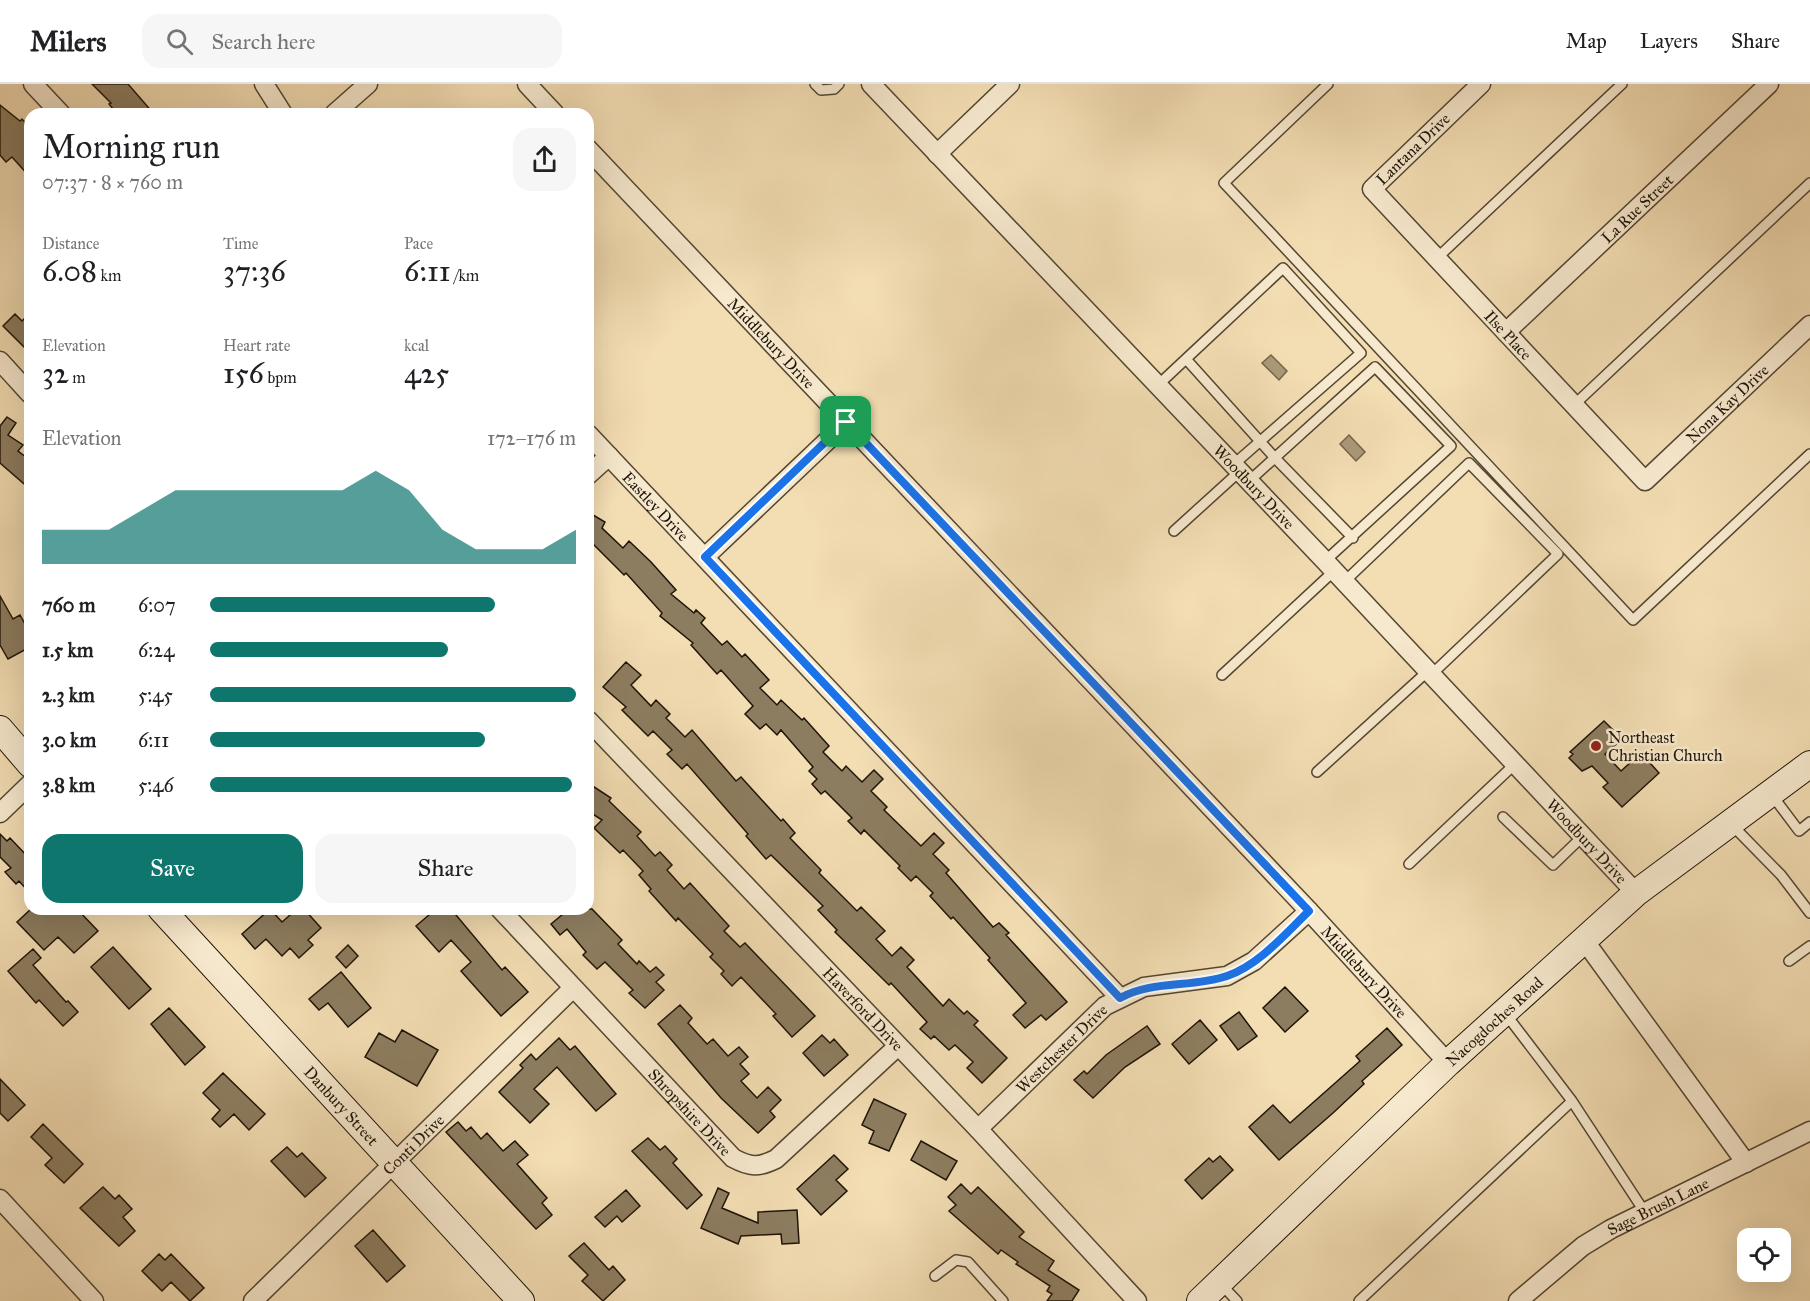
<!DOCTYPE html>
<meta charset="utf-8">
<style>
:root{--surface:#fff;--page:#f6f6f6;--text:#202124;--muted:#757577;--line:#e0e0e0;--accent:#0f766e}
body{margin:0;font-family:"IM FELL Great Primer",serif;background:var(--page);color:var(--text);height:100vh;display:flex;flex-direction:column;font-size:22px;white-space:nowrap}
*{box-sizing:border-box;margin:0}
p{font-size:20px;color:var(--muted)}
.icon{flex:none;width:33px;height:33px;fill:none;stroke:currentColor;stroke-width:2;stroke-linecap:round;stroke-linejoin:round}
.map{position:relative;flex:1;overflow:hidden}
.details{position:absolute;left:24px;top:24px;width:570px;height:807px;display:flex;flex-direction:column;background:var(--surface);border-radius:18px;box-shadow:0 6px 24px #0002}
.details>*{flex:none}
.tools{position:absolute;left:1737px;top:1144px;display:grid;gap:12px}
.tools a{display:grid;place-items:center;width:54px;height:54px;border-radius:12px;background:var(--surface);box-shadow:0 6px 24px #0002;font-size:30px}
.pin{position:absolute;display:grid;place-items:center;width:51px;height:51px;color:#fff;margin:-26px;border-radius:12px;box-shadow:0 3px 9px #0006}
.round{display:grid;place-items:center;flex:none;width:63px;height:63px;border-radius:18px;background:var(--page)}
.head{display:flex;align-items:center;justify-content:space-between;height:102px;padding:0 18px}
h1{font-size:33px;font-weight:600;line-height:45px}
.stats{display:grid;grid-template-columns:repeat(3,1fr);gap:9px;height:102px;padding:6px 18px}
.stats div{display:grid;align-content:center}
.stats b{font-size:30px;font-weight:600}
.stats small{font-size:16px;font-weight:400}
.stats p{font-size:16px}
.chart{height:168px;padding:12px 18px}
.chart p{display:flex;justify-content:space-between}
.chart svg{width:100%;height:108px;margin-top:6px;fill:var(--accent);opacity:.7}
.button{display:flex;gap:12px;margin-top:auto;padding:12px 18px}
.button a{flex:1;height:69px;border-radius:18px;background:var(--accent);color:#fff;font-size:24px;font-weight:600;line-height:69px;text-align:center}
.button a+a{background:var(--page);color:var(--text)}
ul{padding:0 18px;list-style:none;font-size:20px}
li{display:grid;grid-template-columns:96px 72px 1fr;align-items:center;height:45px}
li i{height:15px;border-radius:8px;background:var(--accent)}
header{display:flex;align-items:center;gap:36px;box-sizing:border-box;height:84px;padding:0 30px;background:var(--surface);border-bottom:2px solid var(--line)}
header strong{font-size:28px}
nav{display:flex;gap:33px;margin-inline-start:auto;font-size:21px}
.search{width:420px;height:54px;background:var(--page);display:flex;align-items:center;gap:15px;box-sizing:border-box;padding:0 21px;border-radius:18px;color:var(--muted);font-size:22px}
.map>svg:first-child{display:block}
.water{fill:#ab9979;stroke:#73644b;stroke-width:1.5}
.building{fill:#8d7d60;stroke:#1e1407;stroke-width:1.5}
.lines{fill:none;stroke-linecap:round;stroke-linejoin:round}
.lane-casing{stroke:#534632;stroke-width:12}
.street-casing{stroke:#534632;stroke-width:21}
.secondary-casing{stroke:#1e1407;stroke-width:28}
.lane{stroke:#f7e9ce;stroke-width:9}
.street{stroke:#f7e9ce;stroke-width:18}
.secondary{stroke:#f7e9ce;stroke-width:26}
.route-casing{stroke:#fff;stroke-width:12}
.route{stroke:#1a73e8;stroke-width:8}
.poi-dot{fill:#8f2418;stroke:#f7e9ce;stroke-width:2}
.labels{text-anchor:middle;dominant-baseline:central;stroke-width:5;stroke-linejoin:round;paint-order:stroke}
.street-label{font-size:16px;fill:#1e1407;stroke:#f7e9ce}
.poi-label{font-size:16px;fill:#1e1407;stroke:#f7e9ce;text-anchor:start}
</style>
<header>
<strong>Milers</strong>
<div class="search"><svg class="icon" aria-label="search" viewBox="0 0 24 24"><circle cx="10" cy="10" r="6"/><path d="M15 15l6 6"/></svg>Search here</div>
<nav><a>Map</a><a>Layers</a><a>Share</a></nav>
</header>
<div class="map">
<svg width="1810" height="1217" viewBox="0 0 1810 1217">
<rect width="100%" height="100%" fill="#f3ddb3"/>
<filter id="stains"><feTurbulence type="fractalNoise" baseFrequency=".00333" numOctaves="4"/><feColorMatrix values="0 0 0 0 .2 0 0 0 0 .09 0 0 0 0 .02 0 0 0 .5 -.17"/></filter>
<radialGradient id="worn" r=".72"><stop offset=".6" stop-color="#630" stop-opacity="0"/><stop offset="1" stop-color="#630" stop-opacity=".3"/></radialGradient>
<path class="water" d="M1271 271 1287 287 1279 296 1262 279Z
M1349 351 1365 368 1356 377 1340 360Z"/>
<path class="building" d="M92 0H128L154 30H117L109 20 111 19Z
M0 21 20 37 22 35 30 44V93L12 73 6 78 0 71Z
M30 229V269L3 242 15 230 22 237Z
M7 333 16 339 8 351 23 361 18 367 30 376V405L0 379V342Z
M588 428 605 438 602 444 623 464 629 457 651 478 676 506 671 510 694 529 696 526 705 534 701 539 722 561 727 557 742 573 745 570 769 596 760 604 777 621 781 616 802 636 804 634 829 662 823 668 842 687 846 682 862 698 874 686 883 695 871 707 887 723 884 726 921 762 934 749 944 759 933 770 949 786 946 789 993 843 999 839 1009 849 1006 851 1067 918 1046 936 1041 931 1025 944 1013 931 1026 919 988 876 990 874 953 833 951 835 930 812 933 809 916 792 911 797 898 784 900 782 864 746 861 750 848 737 852 734 825 707 821 710 812 700 817 695 809 687 813 683 781 646 777 651 766 640 760 645 745 630 753 622 721 586 717 590 691 561 693 559 660 532 662 529 626 489 624 491 588 455Z
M0 512 13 535 20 531 30 549V563L8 575 0 561Z
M626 578 641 591 631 601 651 622 656 616 670 630 666 634 685 653 692 646 736 697 741 693 781 737 783 735 795 749 790 754 821 786 819 789 857 827 861 823 885 847 876 855 892 872 901 863 914 876 907 883 943 922 949 915 964 930 967 927 978 937 974 941 1007 974 982 999 967 984 973 978 955 961 949 966 934 952 931 955 920 945 927 938 891 899 889 901 835 848 837 846 818 826 823 822 771 771 766 775 746 752 748 750 687 680 682 685 667 670 672 666 653 647 648 652 622 626 626 623 603 603Z
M1604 637 1622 655 1605 670 1621 687 1641 669 1659 689 1622 723 1603 703 1608 699 1592 682 1582 687 1569 674 1573 670 1570 668Z
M588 699 611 714 609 717 641 748 637 752 655 772 660 768 672 781 667 786 684 805 690 799 729 842 724 847 740 863 745 859 815 932 792 953 773 932 776 930 741 893 732 902 721 890 724 887 710 873 713 870 678 834 676 837 649 807 651 805 639 791 643 787 623 766 620 769 594 744 602 736 588 727Z
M0 750 7 757 10 754 30 775V809L19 797 16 800 5 788 11 784 0 773Z
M31 825H77L98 847 74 869 58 853 44 866 17 838Z
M270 825 282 838 297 825H304L321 844 308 856 313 861 299 874 290 864 282 872 266 855 255 865 242 850Z
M436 825H451L502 886 505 883 528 908 501 932 461 887 471 878 451 856 439 868 416 842Z
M569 825H592L622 856 618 860 637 880 639 877 650 888 656 883 664 891 656 898 664 906 645 924 629 909 633 906 605 878 597 885 583 871 586 868 567 845 560 851 551 840Z
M348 861 358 872 346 884 336 873Z
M113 863 151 905 129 925 91 883Z
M33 865 41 874 33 881 66 918 68 917 78 928 63 942 39 916 36 919 8 887Z
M341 888 371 924 348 943 328 919 319 926 309 915Z
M1285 903 1308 927 1285 948 1263 924Z
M680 921 692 934 688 939 707 960 713 955 728 972 739 963 748 973 740 980 749 990 741 997 757 1014 768 1003 781 1016 770 1027 775 1033 758 1049 721 1014 658 940Z
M169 924 205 963 185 981 151 940Z
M1239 928 1257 952 1238 966 1220 942Z
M1200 936 1217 956 1189 980 1172 960Z
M1147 942 1160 960 1125 983 1093 1014 1074 996 1084 987 1087 990 1106 971Z
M1387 944 1402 961 1362 997 1364 1000 1333 1029 1279 1076 1249 1043 1273 1021 1290 1039 1360 977 1356 972Z
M402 946 438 966 417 1002 365 973 379 949 395 958Z
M822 951 830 959 834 955 848 971 824 992 803 969Z
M559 954 570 966 575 962 616 1010 596 1027 557 983 534 1005 549 1020 530 1039 499 1008 523 984 520 981 531 970 536 976Z
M223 989 265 1030 249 1046 234 1030 220 1043 212 1035 220 1026 203 1009Z
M0 995 25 1021 8 1037 0 1029Z
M874 1015 906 1030 889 1067 869 1059 874 1047 862 1041Z
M458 1038 466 1047 471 1043 481 1055 487 1049 503 1067 515 1057 528 1071 517 1080 547 1114 542 1119 552 1131 536 1145 446 1048Z
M43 1040 83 1080 64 1099 45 1081 52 1074 31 1053Z
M648 1054 660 1066 665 1062 677 1075 673 1079 702 1111 687 1125 632 1067Z
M921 1057 957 1077 946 1096 911 1076Z
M287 1063 297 1073 302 1069 326 1094 305 1113 271 1077Z
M834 1071 848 1085 836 1096 847 1107 821 1131 797 1105Z
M1220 1072 1233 1086 1202 1115 1185 1096 1209 1074 1213 1078Z
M961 1100 971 1110 978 1103 1024 1148 1019 1153 1054 1177 1048 1186 1079 1206 1072 1217H1047L1052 1210 1047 1207 1050 1202 1016 1180 1018 1178 1001 1166 998 1170 949 1127 956 1121 948 1113Z
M103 1103 115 1115 119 1111 132 1125 123 1133 135 1147 119 1162 80 1124Z
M718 1104 729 1109 722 1124 758 1139V1128L797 1126 799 1159 782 1160 781 1150 741 1152 738 1160 701 1144Z
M626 1106 640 1122 622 1138 617 1132 605 1143 595 1133Z
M373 1146 405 1182 387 1198 355 1162Z
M584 1159 609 1186 613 1182 625 1196 603 1217 582 1197 588 1191 569 1172Z
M159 1170 165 1176 171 1170 204 1204 190 1217 171 1198 162 1207 142 1187Z"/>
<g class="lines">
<g class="lane-casing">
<path id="lane" d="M815 0 821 6 834 5 839 0
M1328 0 1224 99 1633 536 1810 370
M1437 174 1622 0
M1186 275 1275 374 1353 454
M1157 302 1283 184 1361 269 1233 381
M1574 321 1810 99
M1248 398 1375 283 1451 362 1325 477
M1174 447 1239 388
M1344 498 1469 379 1558 470 1431 591
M1222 591 1334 487
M1317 688 1428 587
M1772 711 1799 747 1810 738
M1503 733 1553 781 1584 751
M1732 741 1781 791 1810 829
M1409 780 1515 680
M1789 877 1810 862
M1505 929 1572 1017 1644 1127
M935 1192 956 1176 968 1178 1003 1217
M1220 1199 1237 1217
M1359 1217 1572 1017"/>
</g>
<g class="street-casing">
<g id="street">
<path d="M33 0 61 30"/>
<path d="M264 0 283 30"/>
<path d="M527 0 555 30"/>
<path id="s1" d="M871 0 1325 477 1636 809"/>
<path id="s2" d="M1481 0 1372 105 1645 397 1810 241"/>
<path d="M334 30 368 0"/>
<path id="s3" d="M588 65 1309 827 1448 979"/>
<path d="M937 70 1010 0"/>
<path id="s4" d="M1506 248 1769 0"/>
<path d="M0 277 30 310"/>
<path id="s5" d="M588 350 1120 914"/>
<path d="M588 391 609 372"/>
<path d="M705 473 847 338"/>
<path id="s6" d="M588 636 978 1045 1137 1217"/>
<path d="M0 729 30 700"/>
<path id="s7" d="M500 825 733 1074C750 1083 758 1084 776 1075L898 962"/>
<path d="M1584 856 1746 1079"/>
<path id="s8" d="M978 1045 1105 922 1144 903 1227 892 1254 877 1309 827"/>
<path d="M0 1115 94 1217"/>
<path id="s9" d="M253 1217 573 904"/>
<path id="s10" d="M1518 1217 1583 1162 1611 1145 1810 1047"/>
</g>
</g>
<g class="secondary-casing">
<g id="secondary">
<path d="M0 645 30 680"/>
<path id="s11" d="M161 825 521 1217"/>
<path id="s12" d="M1200 1217 1448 979 1636 809 1810 680"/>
</g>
</g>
<use href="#lane" class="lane"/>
<use href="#street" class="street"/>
<use href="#secondary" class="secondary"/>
</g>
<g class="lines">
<g class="route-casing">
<path id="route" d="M846 338 1309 827C1285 850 1259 881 1227 892 1191 904 1153 896 1120 914L705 473Z"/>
</g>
<use href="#route" class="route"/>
</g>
<circle class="poi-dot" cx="1596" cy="662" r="6"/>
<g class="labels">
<g class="street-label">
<text transform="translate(1413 65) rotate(-44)">Lantana Drive</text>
<text stroke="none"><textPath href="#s4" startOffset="180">La Rue Street</textPath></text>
<text stroke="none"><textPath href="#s2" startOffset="351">Ilse Place</textPath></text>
<text stroke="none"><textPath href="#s3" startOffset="267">Middlebury Drive</textPath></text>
<text stroke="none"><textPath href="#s2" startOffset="664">Nona Kay Drive</textPath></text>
<text stroke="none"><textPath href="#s1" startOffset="556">Woodbury Drive</textPath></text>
<text stroke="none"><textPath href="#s5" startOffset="99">Eastley Drive</textPath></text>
<text stroke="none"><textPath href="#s1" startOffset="1042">Woodbury Drive</textPath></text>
<text stroke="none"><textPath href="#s3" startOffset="1131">Middlebury Drive</textPath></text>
<text stroke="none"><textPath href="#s6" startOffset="399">Haverford Drive</textPath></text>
<text stroke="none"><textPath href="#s12" startOffset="406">Nacogdoches Road</textPath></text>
<text stroke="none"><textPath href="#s8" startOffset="116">Westchester Drive</textPath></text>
<text stroke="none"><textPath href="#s11" startOffset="267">Danbury Street</textPath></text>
<text stroke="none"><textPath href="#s7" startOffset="278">Shropshire Drive</textPath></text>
<text stroke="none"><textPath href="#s9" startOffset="224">Conti Drive</textPath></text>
<text stroke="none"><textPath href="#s10" startOffset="170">Sage Brush Lane</textPath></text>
</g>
<g class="poi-label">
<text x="1608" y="653">Northeast<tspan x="1608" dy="18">Christian Church</tspan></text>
</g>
</g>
<rect width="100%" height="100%" filter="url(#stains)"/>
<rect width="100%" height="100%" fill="url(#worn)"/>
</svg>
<div class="tools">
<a><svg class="icon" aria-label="locate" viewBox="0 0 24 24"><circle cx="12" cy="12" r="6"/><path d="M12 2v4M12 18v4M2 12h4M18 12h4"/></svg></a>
</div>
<div class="pin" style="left:846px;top:338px;background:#1e9e55"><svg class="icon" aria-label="arrive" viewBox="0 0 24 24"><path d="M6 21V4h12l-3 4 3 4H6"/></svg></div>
<section class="details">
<div class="head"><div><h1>Morning run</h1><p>07:37 · 8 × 760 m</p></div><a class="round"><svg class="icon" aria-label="share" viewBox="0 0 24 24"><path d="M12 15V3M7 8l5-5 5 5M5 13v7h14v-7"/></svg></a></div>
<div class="stats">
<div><p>Distance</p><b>6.08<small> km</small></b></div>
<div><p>Time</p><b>37:36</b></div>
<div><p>Pace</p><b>6:11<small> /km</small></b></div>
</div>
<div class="stats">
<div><p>Elevation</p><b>32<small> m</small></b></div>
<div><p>Heart rate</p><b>156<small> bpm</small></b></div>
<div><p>kcal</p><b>425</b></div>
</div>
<div class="chart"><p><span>Elevation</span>172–176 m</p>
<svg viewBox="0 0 160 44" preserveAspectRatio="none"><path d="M0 44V30L10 30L20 30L30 22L40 14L50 14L60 14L70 14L80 14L90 14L100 6L110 14L120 30L130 38L140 38L150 38L160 30V44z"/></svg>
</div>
<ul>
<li><b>760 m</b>6:07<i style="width:78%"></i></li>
<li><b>1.5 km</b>6:24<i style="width:65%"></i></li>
<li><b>2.3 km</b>5:45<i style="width:100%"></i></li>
<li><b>3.0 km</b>6:11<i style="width:75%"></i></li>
<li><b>3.8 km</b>5:46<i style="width:99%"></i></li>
</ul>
<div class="button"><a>Save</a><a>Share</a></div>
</section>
</div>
